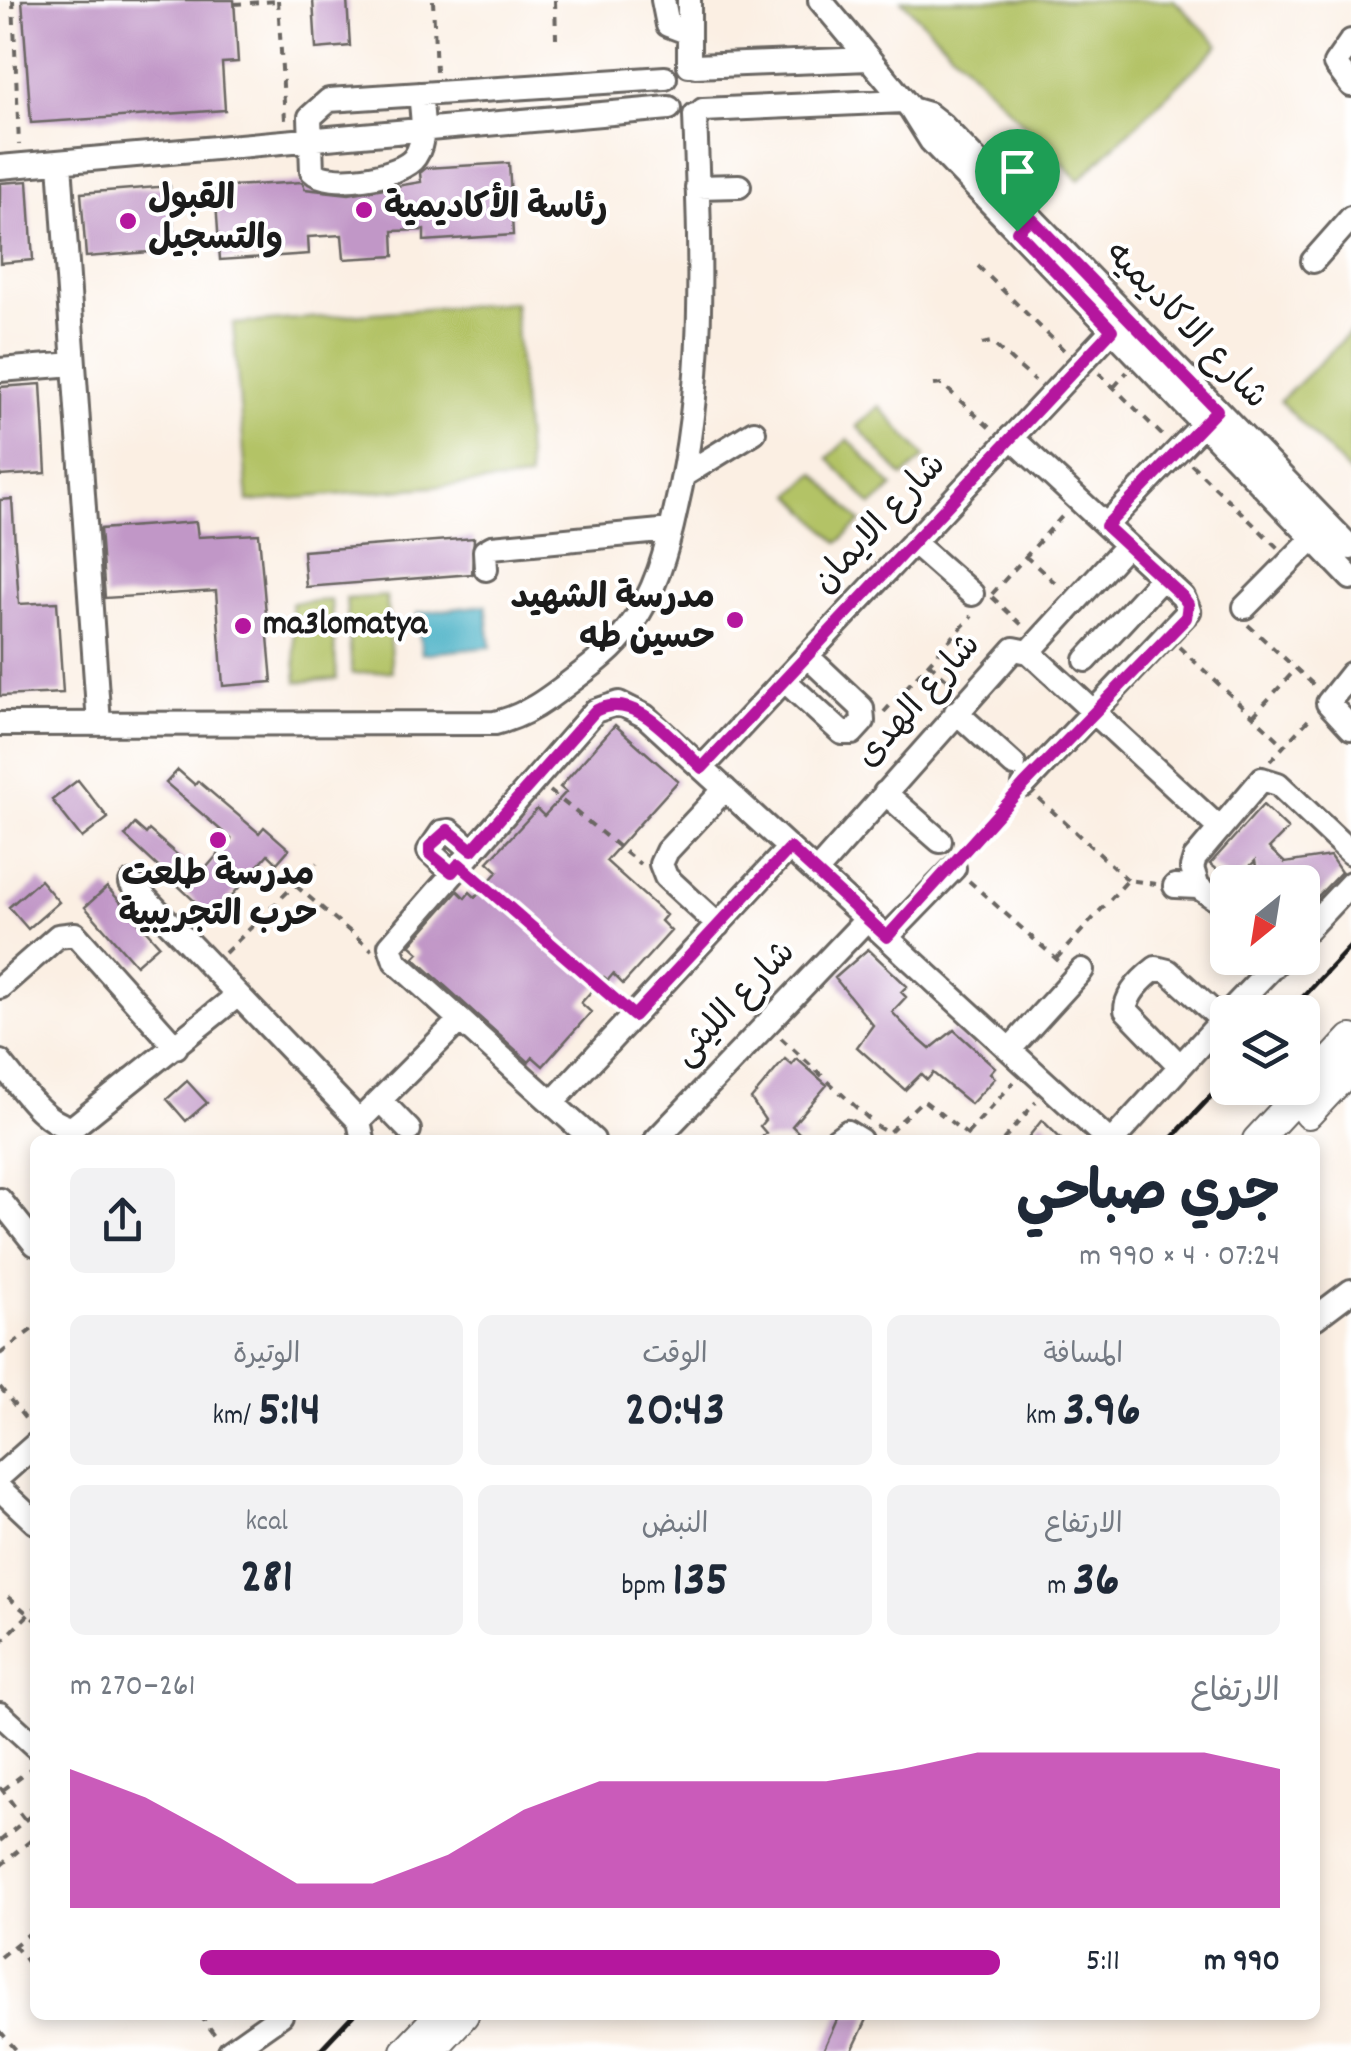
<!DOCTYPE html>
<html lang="ar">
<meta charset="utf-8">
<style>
:root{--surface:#fff;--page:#f2f2f3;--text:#1f2937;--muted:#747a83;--accent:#b5179e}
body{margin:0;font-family:Dekko,"Playpen Sans Arabic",sans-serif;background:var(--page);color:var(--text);direction:rtl;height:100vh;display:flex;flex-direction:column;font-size:38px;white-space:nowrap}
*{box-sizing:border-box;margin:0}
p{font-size:32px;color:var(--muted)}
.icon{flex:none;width:55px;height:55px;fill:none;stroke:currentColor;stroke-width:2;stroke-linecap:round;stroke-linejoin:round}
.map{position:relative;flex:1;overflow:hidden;direction:ltr}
.drawer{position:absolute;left:30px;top:1135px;width:1290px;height:885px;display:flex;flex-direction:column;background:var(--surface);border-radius:15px;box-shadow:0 5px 15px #0003;direction:rtl}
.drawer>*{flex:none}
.needle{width:65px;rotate:210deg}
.fabs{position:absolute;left:1210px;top:865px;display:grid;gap:20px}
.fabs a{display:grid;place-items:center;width:110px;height:110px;border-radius:15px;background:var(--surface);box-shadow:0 5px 15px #0003;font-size:50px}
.pin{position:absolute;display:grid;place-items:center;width:85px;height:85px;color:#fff;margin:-102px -42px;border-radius:50% 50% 50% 0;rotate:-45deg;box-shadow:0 0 10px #0007}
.pin .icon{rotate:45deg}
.round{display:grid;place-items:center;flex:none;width:105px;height:105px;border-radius:15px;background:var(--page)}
.head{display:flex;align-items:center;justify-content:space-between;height:170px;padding:0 40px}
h1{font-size:55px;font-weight:700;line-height:75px}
.metrics{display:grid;grid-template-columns:repeat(3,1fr);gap:15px;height:170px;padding:10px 40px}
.metrics div{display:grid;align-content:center;border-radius:15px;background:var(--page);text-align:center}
.metrics b{font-size:50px;font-weight:700}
.metrics small{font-size:28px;font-weight:400}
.metrics p{font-size:28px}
.chart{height:280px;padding:20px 40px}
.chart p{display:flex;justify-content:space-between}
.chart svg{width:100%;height:180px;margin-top:10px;fill:var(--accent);opacity:.7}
ul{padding:0 40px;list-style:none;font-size:32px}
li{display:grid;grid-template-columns:160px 120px 1fr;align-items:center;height:75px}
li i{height:25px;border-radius:12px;background:var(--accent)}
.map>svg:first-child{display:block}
.green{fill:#b3c366;stroke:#687041;stroke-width:2.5}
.water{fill:#45afc4;stroke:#306670;stroke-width:2.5}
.building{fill:#c197c7}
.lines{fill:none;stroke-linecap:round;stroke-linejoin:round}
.minor-casing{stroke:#6a6662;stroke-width:28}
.major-casing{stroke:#6a6662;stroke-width:32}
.path{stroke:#6a6662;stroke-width:4;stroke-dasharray:8 8;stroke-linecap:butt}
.minor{stroke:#fff;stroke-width:22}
.major{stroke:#fff;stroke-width:28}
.rail{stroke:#1c1c1c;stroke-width:5}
.route-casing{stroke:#fff;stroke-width:20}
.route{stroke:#b5179e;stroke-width:12}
.poi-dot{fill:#b5179e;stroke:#fff;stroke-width:4}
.labels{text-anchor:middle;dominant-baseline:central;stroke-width:8;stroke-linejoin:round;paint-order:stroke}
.poi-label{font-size:35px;font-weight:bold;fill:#1c1c1c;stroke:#fff;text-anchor:start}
.street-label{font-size:35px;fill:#1c1c1c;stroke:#fff}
</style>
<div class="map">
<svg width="1351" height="2051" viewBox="0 0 1351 2051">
<rect width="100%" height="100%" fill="#fff"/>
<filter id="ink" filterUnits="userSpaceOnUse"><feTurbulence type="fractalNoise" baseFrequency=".01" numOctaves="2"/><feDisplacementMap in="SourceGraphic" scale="20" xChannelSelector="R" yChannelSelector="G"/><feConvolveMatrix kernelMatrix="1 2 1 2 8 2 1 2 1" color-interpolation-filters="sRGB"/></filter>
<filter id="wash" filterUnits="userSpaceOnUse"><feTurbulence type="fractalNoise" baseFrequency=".0048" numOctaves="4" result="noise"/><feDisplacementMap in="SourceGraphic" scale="40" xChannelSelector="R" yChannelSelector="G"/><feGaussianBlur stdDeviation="2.25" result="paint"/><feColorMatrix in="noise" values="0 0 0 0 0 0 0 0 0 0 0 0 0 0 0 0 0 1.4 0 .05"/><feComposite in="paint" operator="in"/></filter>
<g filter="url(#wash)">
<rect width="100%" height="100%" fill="#fbefe3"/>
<path class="green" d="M901 0H1174L1219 45 1079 180Z
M514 302 529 479 248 502 233 324Z
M1351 332V474L1280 401Z
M879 406 925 457 903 477 857 426Z
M848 439 893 487 872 506 828 458Z
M815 473 861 522 838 543 792 495Z
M386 596 392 671 352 674 346 599Z
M331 600 337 679 297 682 291 603Z"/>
<path class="water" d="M486 605 491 647 422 654 417 613Z"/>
<g id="blocks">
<path class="building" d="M22 0H234L238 62 222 63 225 110 31 123Z
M313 0H347L350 46 316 49Z
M509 163 513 235 424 241V230L393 231 394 256 344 259 342 235 308 237 309 254 220 260 215 187 302 182 305 189 349 194 421 182 420 173 426 168Z
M28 181 33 260 0 263V183Z
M170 186 176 250 86 257 81 193Z
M41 384 46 473 0 476V387Z
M12 499 19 604 57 602 63 693 0 696V500Z
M196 522 198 537 259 534 272 682 223 686 216 591 105 598 100 529Z
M474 538 472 574 306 587 303 551Z
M615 725 678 781 606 861 666 915 661 921 671 931 623 984 613 974 608 980 604 977 581 1003 591 1012 543 1066 533 1057 529 1062 414 958 419 953 410 945 458 891 465 898 470 892 475 897 498 871 488 862 537 809 544 816 566 792 560 787Z
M178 770 195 785 198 781 259 833 264 827 289 849 277 863 268 854 223 906 232 914 221 926 125 836 135 824 146 834 149 830 200 875 231 839 166 783Z
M78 780 108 818 82 838 52 800Z
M1263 805 1288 829 1269 848 1285 863 1330 856 1341 872 1316 898 1302 901V882H1259L1255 861 1234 882 1210 864Z
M40 880 59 902 28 929 9 907Z
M107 887 159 945 136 965 85 907Z
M868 949 907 986 901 992 906 997 892 1012 914 1035 930 1049 954 1030 995 1067 990 1073 995 1078 971 1104 933 1073 927 1080 921 1074 905 1090 857 1047 873 1025 835 978Z
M785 1059 792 1065 797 1059 827 1085 792 1126 806 1140H759L766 1133 760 1126 765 1120 751 1099Z
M187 1081 207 1103 186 1121 167 1099Z
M1042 1120 1062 1140H1026Z
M839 2015H869L852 2051H823Z"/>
</g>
</g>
<g filter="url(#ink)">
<use href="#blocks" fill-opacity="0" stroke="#6a6662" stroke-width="2.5"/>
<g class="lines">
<g class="minor-casing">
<path id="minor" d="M663 0 668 25 689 33
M820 0 911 109 931 141 1351 578
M1351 41 1335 64 1351 85
M689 65V0
M695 66 869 59
M420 94C422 114 427 139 415 157 402 177 328 188 312 171L310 117 329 100 665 78
M911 109 928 114 942 125 1351 548
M703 110 903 101
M60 163 99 724
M0 167 669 108
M697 187 739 186
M1313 261 1351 218
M0 370 74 364
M1011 437 1183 597 1189 611 1024 785
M684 475 754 432
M1106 525 1211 416
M913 542 972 594
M486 569 485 551 492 547 671 530
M1245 607 1324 527
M1029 652 1127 545
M1086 660 1162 578
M1351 674 1328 703 1351 728
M784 680 842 733H852L863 721 862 708 807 656
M956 712 1014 765
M0 724 495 723C526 716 548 699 574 679 594 664 614 649 629 628 655 594 667 550 676 508 707 377 700 248 695 115
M702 768 1112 330
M885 793 940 841
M452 872 429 851 442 832 450 831 472 850
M816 872 1014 649 1029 652 1219 828
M131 883 359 1121 363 1140
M1175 886 1198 887 1228 907
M1198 887 1192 868 1195 858 1262 779 1278 784 1351 853
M718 925 666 877 661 864 667 851 725 789
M1302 935 1351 883
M887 937 954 868
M0 987 58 936 75 934 176 1047
M1229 1012 1281 958
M1010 1049 1082 970
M0 1062C19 1084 42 1123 72 1128L238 995
M1180 1066 1126 1010C1126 994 1143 978 1156 968L1168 971 1222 1020
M380 1100 409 1130
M552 1103 789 848
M359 1121 460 1020
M593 1140 395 961 390 946 595 711 619 703 645 716 1108 1140
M656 1140 867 919
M836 1140 847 1132 860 1140
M1113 1140 1228 1014
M0 1200 35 1244
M1315 1318 1351 1291
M0 1476 35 1445
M0 1489 35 1522
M0 1714 35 1746
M230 2051 281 2015"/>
</g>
<g class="major-casing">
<path id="major" d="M1308 1114 1351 1068
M1257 1140 1351 1039
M405 2051 439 2015
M431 2051 464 2015"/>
</g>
<path class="path" d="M13 0 19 145
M278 0 285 120
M433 0 436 73
M555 0 556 38
M234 4 278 1
M978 266 1064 350
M982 344 991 342 1035 381
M1099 373 1163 436
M934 385 942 384 991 429
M1114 387 1127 372
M1191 464 1278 548
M1025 556 1059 586
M992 594 1066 512
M992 597 1025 628
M1248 625 1315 686
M1179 647 1284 745
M929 663 955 687
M884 712 972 616
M1253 716 1296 669
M1270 761 1311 717
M550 791 640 864
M1039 799 1128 880
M967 853 1012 799
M475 878 619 1002
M969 881 1063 965
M296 886 372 950
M225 953 317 863
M1056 959 1128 880 1156 884
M781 1038 870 1120
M876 1126 888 1133 923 1100 974 1140
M967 1134 1014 1082
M1003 1140 1036 1102
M0 1354 35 1327
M0 1387 31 1426
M8 1597 35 1620
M0 1643 35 1608
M0 1787 24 1819
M3 1790 34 1766
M0 1841 35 1812
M0 1866 35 1837
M14 1945 35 1972
M0 1957 35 1929
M68 2015H81
M200 2015 215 2035
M0 2031 17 2051"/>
<use href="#minor" class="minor"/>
<use href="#major" class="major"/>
<path class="rail" d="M1289 1012 1351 946
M1170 1140 1228 1078
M319 2051 353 2015"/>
</g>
</g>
<g class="lines" filter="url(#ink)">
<g class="route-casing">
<path id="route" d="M1031 218 1217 410 1106 526 1183 597 1188 604 1186 618 1024 785 887 937 790 848 634 1016 459 864 452 872 430 854V846L448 830 472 850 595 711C636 689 674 742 702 768L1112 330 1017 231Z"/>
</g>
<use href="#route" class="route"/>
</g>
<g class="poi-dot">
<circle cx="364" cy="210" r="10"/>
<circle cx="128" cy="221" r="10"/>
<circle cx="735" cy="620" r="10"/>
<circle cx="243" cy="626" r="10"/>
<circle cx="218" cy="840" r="10"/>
</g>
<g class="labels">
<g class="poi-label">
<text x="148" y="201">القبول<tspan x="148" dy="40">والتسجيل</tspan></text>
<text x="384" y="210">رئاسة الأكاديمية</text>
<text x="715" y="600" text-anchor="end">مدرسة الشهيد<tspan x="715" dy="40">حسين طه</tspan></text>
<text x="263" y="626">ma3lomatya</text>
<text x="218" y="877" text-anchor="middle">مدرسة طلعت<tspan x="218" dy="40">حرب التجريبية</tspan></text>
</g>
<g class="street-label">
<text transform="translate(1185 327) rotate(46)">شارع الاكاديميه</text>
<text transform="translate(881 525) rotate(-47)">شارع الايمان</text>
<text transform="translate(920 702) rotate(-48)">شارع الهدى</text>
<text transform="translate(736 1005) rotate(-46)">شارع الليثى</text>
</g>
</g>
</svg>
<div class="fabs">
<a><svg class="needle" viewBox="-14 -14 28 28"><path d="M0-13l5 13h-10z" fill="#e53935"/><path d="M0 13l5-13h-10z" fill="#747a83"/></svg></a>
<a><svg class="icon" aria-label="layers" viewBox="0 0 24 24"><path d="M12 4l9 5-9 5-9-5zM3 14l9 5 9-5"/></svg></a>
</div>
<div class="pin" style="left:1017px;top:231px;background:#1e9e55"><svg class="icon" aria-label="arrive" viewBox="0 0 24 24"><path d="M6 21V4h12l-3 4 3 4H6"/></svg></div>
<section class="drawer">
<div class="head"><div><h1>جري صباحي</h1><p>07:24 · 4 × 990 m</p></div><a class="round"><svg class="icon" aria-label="share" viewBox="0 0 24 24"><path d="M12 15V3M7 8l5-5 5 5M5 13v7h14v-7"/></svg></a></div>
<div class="metrics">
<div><p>المسافة</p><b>3.96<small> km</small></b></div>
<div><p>الوقت</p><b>20:43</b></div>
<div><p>الوتيرة</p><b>5:14<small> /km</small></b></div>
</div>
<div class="metrics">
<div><p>الارتفاع</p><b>36<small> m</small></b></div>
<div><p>النبض</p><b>135<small> bpm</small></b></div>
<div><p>kcal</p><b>281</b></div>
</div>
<div class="chart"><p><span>الارتفاع</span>261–270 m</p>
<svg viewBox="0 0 160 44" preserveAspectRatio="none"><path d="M0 44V10L10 17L20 27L30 38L40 38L50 31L60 20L70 13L80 13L90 13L100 13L110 10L120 6L130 6L140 6L150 6L160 10V44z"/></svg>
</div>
<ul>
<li><b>990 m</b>5:11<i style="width:86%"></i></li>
</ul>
</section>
</div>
